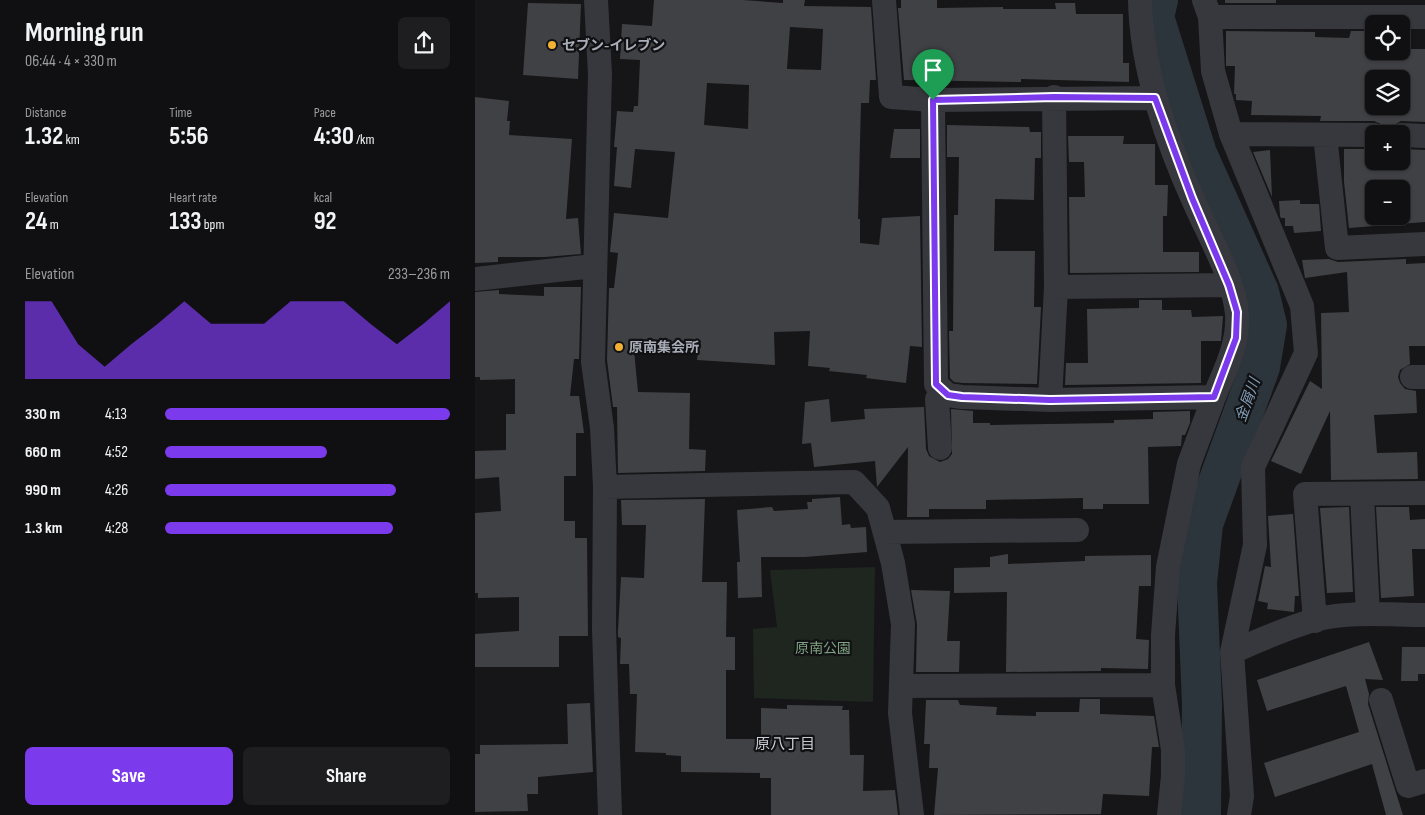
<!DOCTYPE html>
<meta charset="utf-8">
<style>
:root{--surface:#101012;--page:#1e1e20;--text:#f1f3f6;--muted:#9c9d9f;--line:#303032;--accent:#7c3aed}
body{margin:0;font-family:"Sofia Sans Condensed","Noto Sans JP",sans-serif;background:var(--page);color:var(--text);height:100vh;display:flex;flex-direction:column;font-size:19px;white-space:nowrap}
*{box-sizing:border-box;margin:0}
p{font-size:16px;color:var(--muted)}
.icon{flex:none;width:28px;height:28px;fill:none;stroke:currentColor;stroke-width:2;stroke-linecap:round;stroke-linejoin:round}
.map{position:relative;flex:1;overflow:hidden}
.panel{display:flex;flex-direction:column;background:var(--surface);width:475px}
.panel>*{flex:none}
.tools{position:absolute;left:890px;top:15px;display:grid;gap:10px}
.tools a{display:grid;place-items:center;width:45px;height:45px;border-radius:8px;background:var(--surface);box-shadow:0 1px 4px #0004,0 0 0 1px var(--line);font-size:25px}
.pin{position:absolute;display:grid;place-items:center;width:42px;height:42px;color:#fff;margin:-51px -21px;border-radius:50% 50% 50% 0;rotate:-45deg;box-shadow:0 0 5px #0007}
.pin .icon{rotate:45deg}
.round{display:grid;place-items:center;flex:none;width:52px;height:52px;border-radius:8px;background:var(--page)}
.overview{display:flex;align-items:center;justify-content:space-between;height:85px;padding:0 25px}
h1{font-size:28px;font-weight:700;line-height:38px}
.stats{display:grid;grid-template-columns:repeat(3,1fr);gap:8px;height:85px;padding:5px 25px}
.stats div{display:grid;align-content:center}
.stats b{font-size:25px;font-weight:700}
.stats small{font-size:14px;font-weight:400}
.stats p{font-size:14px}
.chart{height:140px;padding:10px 25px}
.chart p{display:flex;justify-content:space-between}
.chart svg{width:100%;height:90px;margin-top:5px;fill:var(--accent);opacity:.7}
.primary-button{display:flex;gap:10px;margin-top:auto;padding:10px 25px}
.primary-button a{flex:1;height:58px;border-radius:8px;background:var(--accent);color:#fff;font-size:20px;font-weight:700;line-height:58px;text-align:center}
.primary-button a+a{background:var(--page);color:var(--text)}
ul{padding:0 25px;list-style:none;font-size:16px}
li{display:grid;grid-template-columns:80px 60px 1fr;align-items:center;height:38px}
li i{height:12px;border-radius:6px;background:var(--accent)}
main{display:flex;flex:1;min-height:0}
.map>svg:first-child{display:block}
.green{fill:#1e261f}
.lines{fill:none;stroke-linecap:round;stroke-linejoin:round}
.river{stroke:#2c353c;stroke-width:40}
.building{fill:#404145;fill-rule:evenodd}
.minor{stroke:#37383d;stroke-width:24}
.route-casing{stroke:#fff;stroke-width:10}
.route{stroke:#7c3aed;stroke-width:6}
.poi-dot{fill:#f2b134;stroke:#111113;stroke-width:2}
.labels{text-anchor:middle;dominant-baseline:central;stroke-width:4.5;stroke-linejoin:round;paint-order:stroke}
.poi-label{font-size:14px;font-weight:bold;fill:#a8adb8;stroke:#111113;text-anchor:start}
.park-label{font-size:14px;fill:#7fa381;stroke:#111113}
.water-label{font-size:15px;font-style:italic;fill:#7f9bb3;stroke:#111113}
.neighbourhood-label{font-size:15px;fill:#c9ccd4;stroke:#111113}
</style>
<main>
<section class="panel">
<div class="overview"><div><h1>Morning run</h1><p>06:44 · 4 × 330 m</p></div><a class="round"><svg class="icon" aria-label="share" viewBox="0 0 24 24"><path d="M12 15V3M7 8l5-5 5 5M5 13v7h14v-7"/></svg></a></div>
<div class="stats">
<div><p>Distance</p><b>1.32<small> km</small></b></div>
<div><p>Time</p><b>5:56</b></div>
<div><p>Pace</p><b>4:30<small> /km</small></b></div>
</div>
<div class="stats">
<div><p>Elevation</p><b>24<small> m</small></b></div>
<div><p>Heart rate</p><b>133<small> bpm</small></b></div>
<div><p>kcal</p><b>92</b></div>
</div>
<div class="chart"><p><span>Elevation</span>233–236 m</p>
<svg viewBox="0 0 160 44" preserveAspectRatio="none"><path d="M0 44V6L10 6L20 27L30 38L40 27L50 17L60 6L70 17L80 17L90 17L100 6L110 6L120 6L130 17L140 27L150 17L160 6V44z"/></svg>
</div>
<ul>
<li><b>330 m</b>4:13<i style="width:100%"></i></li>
<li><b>660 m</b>4:52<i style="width:57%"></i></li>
<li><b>990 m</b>4:26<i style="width:81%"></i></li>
<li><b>1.3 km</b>4:28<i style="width:80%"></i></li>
</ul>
<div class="primary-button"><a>Save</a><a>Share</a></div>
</section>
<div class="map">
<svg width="950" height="815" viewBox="0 0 950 815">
<rect width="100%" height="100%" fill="#161618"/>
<path class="green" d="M400 567 398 702 279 698 278 629 302 627 295 570Z"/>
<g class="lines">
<path class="river" d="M683 0 679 17 722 154 784 292 792 325 785 367 728 524 722 583 727 704 726 815"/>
</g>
<path class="building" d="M179 0H267L308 3V0H330L329 6 396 7 401 80H395L394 103H386L383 219H385V243L404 245 407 218 445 216 447 347 435 346 431 383 391 378 392 375 354 371 355 368 333 366 335 331 299 332 300 365 222 360 223 350H159L163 392 215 393 214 449 231 450 230 471 143 473 142 407H138L132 360 134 288H139L143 253 135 252 139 213 193 218 200 152 160 149 156 188 139 186 142 147H139L142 111 158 112 159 106H163L165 60 145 59 147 24 177 26ZM315 27 348 29 346 70 312 69ZM232 83 274 85 273 129 229 125Z
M426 0H462V8L528 7V9H581L580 3H600L601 14H648V63H654V82L546 79V82L429 80 423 8H426Z
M750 0H801V3H750Z
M53 3 106 4 103 79 48 75Z
M751 31 840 32V37L874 38 876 31H899V52L926 51 927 49H950V122L926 121 917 126 908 125 899 121H845L846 116 776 115 777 101 761 100V94H759L760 66H751ZM899 79H926V106H899Z
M0 97 34 101 32 121H35L34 135 97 139 91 219 103 218 106 254 70 257H23V262L0 263Z
M472 125 554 127 555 132H566V158H560L559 200 520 199 519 251H560L559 307H566L562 384 488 383 479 382 475 378 474 331H478L479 215H483L484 157H472Z
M419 129H445V158H415Z
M593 136H649L648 144H680V185H693L692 216H688V252H724V272L595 273 594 197H610L609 162H594Z
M869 149H891V159H899V161H926V149L950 150V222L874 228 869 182ZM899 189H926V216H899Z
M795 150 797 197 778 152Z
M825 200V204H844L846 231 819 233 818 226H810V218H806L805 216 804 201Z
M854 259 863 262 931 259V264L950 263V346H934L935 364 925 370 923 377 925 383 930 389 941 391 942 413 899 415 902 453 942 452 943 479 856 480 855 411 826 474 796 461 835 381 847 389 846 313 874 312 872 272 830 278 827 260Z
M69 287H106L104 359H99L95 396H104L109 433H101V476H89V521H100V538H112L113 636H84V667H0V634L44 631V597L3 598V593H0V513L26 511 24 477 0 479V451L31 450V414H40V379L5 380V377H0V292L24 290V294L69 296Z
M664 300H687V310H716L717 317 748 316 746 341H726V383L590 385 591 363H613L612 309 664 308Z
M354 399 356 422 390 419 389 409 449 407 451 449 454 456 465 462 473 459 477 454 476 409 498 411V423H515V425L639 423V420L678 419V412L715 411V423L710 435H707L706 446 673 447 674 504H628V509H608V498L511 500V509H454V517H432L433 447 402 487 400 461 339 467 336 443 327 444 330 402Z
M365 497 367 525 375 524 376 528 391 527 392 552 330 557H286L287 597 263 598 262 562H265L262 510 297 507 299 511 333 509 332 502H337V499Z
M230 499 227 582H252L251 637H260V670H251V739H286V708L312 709V705L368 706 367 710H374L375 755H389L388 791 420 790 423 815H296V778H285V773L206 772V756L191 755V753L160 752 162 694H155L154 664H145L146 638 143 637V631L146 577 169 578 171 525H147L146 500Z
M874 507 878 592 852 593 845 508Z
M901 507H934L935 520 950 519V549H937L939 596 906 598Z
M818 514 824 596H820L819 612 792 609 793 603 783 601 790 566 796 567 793 516Z
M533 554V564L610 561V556L676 555V586H664L661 639 674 640 673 669 626 668V671L531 672 532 592 479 593V568L515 567V557Z
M436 590 475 591 472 641H485L484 672H441L442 624Z
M894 642 908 680 890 679 894 694 893 704 928 815H911L897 764 800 797 789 763 884 732 871 686 792 711 782 680Z
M927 647H950V674H943V681H926Z
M605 699H625V714L679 716 684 747H677L674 796 628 794 626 814 459 815 463 768H454L455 744H449L451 700H483L485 705 522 707 521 715 561 716V712H604Z
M115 703 118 772 63 777V794H52L53 811 0 812V754H5V745L93 744 92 704Z"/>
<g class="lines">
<path class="minor" d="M121 0 125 74 118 362 127 428 130 487 129 628 135 815
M409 0 416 97 458 100 680 98
M729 0 735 17 738 71 756 134 827 306 831 353 778 467 780 545 757 652
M735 17H950
M458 100 461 384 473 395 487 397 575 400 739 397C750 370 764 344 762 314 759 279 734 236 720 204 692 143 666 67 665 0
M756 134 899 135
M850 135 862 248 950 244
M926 135 950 136
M0 279 119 266
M581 287 755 285
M937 377H950
M575 400 581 287 579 97
M465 448 462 399 467 390
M130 487 379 482 403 508 418 563 428 624 425 713 437 815
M887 495 893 614
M410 532 602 530
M840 621 830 494 950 493
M426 686 688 685
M906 700 933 786 950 781
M694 815 698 776V750L688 685V635L693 567 714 464 739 397
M764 815 767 796 757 652C785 640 813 627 843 619 877 611 915 615 950 615"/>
</g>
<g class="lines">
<g class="route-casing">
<path id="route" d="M579 97 680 98 717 198 754 285 762 312 761 338 739 397 575 400 487 397 473 395 461 384 458 100Z"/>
</g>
<use href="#route" class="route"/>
</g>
<g class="poi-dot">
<circle cx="77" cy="45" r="5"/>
<circle cx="144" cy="347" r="5"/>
</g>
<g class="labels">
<g class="poi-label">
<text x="87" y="45">セブン-イレブン</text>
<text x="154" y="347">原南集会所</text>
</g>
<g class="park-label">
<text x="348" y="648">原南公園</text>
</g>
<g class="water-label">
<text transform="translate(773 400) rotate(-70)">金屑川</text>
</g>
<g class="neighbourhood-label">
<text x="310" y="744">原八丁目</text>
</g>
</g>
</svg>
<div class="tools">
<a><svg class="icon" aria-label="locate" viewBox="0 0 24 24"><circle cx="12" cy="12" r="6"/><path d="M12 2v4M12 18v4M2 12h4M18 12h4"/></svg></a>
<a><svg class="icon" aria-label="layers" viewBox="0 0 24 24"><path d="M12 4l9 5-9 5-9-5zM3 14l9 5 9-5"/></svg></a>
<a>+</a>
<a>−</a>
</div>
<div class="pin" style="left:458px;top:100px;background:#1e9e55"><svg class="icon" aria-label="arrive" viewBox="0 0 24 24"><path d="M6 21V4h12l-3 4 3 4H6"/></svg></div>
</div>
</main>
